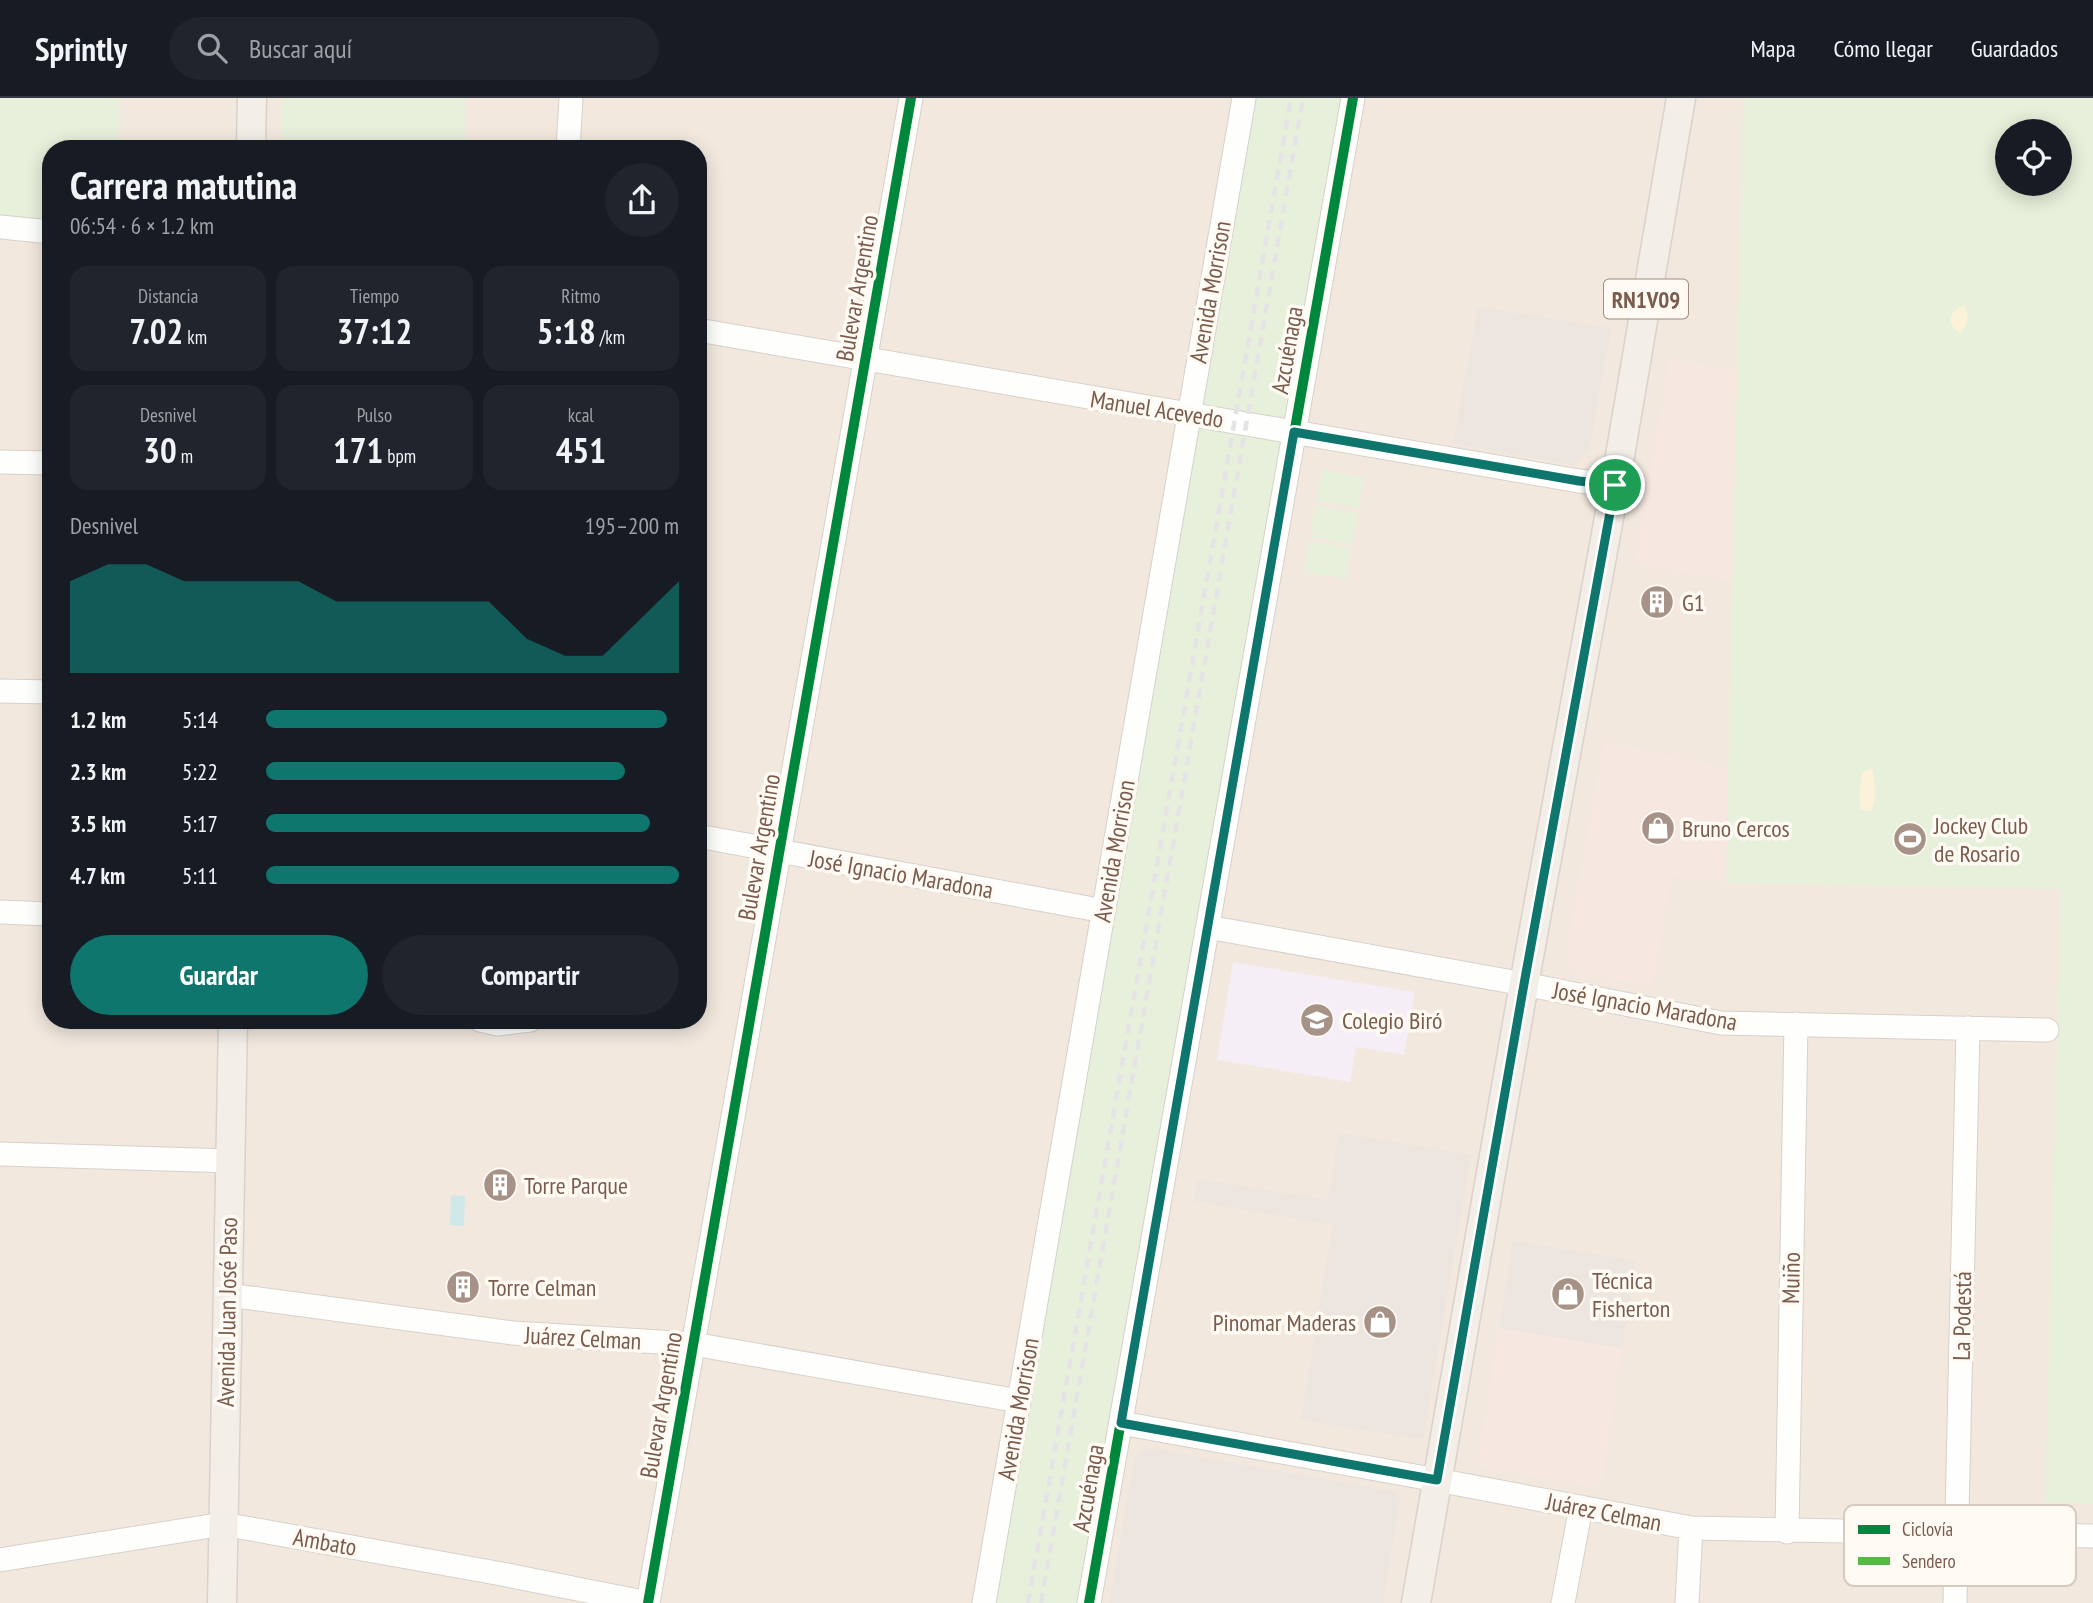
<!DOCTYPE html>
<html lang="es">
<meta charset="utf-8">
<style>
:root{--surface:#171b24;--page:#20242c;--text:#f1f3f6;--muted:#9ea1a6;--line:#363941;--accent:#0f766e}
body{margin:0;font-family:"PT Sans Narrow",sans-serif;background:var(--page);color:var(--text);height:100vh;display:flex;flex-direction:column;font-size:26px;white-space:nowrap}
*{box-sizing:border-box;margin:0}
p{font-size:23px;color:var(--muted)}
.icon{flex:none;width:38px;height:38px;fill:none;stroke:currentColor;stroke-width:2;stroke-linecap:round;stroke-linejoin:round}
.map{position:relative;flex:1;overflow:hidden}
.side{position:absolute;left:42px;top:42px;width:665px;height:889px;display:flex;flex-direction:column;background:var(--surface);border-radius:28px;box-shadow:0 4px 18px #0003}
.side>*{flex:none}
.fabs{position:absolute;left:1995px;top:21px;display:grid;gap:14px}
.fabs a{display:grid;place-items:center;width:77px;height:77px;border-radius:50%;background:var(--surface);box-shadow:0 4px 18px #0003;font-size:35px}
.pin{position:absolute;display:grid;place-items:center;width:60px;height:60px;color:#fff;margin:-30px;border:4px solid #fff;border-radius:50%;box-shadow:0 2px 7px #0007}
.round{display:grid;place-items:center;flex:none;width:74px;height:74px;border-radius:37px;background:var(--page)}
.overview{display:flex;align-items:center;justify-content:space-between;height:119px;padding:0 28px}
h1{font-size:38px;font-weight:700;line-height:52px}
.stats{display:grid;grid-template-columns:repeat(3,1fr);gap:10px;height:119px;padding:7px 28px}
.stats div{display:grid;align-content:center;border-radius:18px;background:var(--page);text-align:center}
.stats b{font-size:35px;font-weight:700}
.stats small{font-size:19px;font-weight:400}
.stats p{font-size:19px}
.chart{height:196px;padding:14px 28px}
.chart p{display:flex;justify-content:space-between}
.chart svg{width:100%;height:126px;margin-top:7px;fill:var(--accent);opacity:.7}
.primary-button{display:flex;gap:14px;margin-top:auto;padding:14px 28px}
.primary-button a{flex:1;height:80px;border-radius:42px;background:var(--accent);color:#fff;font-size:28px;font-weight:700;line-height:80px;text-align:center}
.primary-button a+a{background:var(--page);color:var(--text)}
ul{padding:0 28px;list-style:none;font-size:23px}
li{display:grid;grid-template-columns:112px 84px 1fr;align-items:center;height:52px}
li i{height:18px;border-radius:9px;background:var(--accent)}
header{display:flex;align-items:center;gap:42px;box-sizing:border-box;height:98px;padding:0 35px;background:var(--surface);border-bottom:2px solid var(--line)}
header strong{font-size:33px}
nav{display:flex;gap:38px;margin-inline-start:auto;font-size:24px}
.search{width:490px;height:63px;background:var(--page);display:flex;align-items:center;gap:18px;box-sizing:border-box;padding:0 24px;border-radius:38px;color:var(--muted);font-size:26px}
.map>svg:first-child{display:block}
.residential{fill:#f2e8de;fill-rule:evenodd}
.commercial{fill:#f6e8e1}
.industrial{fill:#ede5e0}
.education{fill:#f6eef6}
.green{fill:#e7f0db;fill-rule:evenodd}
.sand{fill:#fbf2d9}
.water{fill:#d0e8ea}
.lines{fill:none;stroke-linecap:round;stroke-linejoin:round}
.minor-casing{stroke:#d7d1cb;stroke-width:25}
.major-casing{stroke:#dad1cc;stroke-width:31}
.minor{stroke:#fefefd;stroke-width:23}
.major{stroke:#f3eee8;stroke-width:28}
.rail{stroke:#e6e3e7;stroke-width:4.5;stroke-dasharray:10 7;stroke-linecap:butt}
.quiet{stroke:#58b947;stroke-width:9;stroke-dasharray:18 9;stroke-linecap:butt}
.cycleway-casing{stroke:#fffaf3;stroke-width:15}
.cycleway{stroke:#00873e;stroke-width:10}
.route-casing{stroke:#fff;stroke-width:14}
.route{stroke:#0f766e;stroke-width:9}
.labels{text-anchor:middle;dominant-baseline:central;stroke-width:7;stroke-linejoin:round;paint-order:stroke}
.shield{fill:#fffaf3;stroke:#a28b7f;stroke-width:2}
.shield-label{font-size:23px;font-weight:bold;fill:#7a5c4d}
.street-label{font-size:24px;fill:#7a5c4d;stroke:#fffaf3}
.poi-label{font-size:24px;fill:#7a5c4d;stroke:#fffaf3;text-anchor:start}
.key{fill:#fffaf3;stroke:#d7cbc1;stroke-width:2}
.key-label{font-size:19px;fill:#7a5c4d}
</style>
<header>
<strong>Sprintly</strong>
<div class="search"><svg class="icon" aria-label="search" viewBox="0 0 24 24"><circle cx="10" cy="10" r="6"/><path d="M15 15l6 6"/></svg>Buscar aquí</div>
<nav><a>Mapa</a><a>Cómo llegar</a><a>Guardados</a></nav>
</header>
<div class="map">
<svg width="2093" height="1505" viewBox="0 0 2093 1505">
<rect width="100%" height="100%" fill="#f9f5f0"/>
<path class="residential" d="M0 0H2093V1505H0ZM2007 33H2060V86H2007ZM51 51H698V922H51Z"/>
<path class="commercial" d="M1669 262 1737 272 1732 483 1635 465Z
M1604 644 1728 670 1726 785 1672 777 1652 888 1575 874 1565 862Z
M1499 1230 1622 1250 1601 1389 1477 1369Z"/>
<path class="industrial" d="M1478 209 1611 230 1589 355 1570 367 1453 345Z
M1339 1035 1471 1057 1423 1341 1343 1329 1301 1321 1333 1127 1194 1103 1198 1081 1328 1102Z
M1513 1143 1636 1163 1622 1250 1499 1230Z
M1150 1350 1395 1394 1400 1403 1383 1505H1109L1135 1358Z"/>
<path class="education" d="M1233 864 1415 894 1404 957 1356 949 1350 984 1217 962Z"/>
<path class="green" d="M0 0H120L119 51H51V122L0 116Z
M282 0H466L465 51H282Z
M1244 0H1353L1089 1505H984Z
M1743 0H2093V1406L2045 1405 2061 791 1726 785ZM2007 33H2060V86H2007Z
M1322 372 1364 380 1359 410 1316 403Z
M1316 408 1358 415 1352 446 1310 438Z
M1309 443 1351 450 1346 481 1304 473Z"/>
<path class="sand" d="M1964 207C1970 218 1968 226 1961 235 1945 228 1949 212 1964 207Z
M1872 671C1875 686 1878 699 1871 713H1861L1859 700 1862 674Z"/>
<path class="water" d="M451 1097 465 1098 464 1128 450 1127Z"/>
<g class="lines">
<g class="minor-casing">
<path id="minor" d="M568 51 571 0
M0 129 51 134
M698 232 1579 383 1615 387
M0 364 51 365
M0 593 51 594
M698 738 1104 813
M0 814 51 816
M1208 829 1524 886 1721 925 2047 932
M480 922 498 926 530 922
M0 1056 231 1063
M228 1197 513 1235 693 1246 1019 1303
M1121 1325 1437 1382 1691 1430 2093 1438
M1787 1434 1796 926
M0 1462 223 1426 502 1476 648 1505
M648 1505 911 0
M984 1505 1244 0
M1089 1505 1353 0
M1563 1505 1581 1409
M1687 1505 1691 1430
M1955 1505 1968 930"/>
</g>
<g class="major-casing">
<path id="major" d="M251 51 252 0
M222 1505 233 922
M1416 1505 1524 886 1615 387 1681 0"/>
</g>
<use href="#minor" class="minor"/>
<use href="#major" class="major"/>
<path class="rail" d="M1028 1505 1291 0
M1041 1505 1303 0"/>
<path class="quiet" d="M480 922 498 926 530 922"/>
<g class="cycleway-casing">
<path id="cycleway" d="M648 1505 911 0
M1089 1505 1353 0"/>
</g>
<use href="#cycleway" class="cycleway"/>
</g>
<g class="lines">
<g class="route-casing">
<path id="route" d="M1294 334 1579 383 1615 387 1524 886 1437 1382 1121 1325Z"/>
</g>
<use href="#route" class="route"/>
</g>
<defs>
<g id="building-disc" transform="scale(1.75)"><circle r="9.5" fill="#a69286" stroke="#fffaf3"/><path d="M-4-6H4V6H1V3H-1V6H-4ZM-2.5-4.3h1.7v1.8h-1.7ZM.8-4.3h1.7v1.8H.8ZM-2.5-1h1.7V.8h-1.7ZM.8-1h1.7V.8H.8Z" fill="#fff"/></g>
<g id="shop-disc" transform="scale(1.75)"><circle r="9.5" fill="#a69286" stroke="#fffaf3"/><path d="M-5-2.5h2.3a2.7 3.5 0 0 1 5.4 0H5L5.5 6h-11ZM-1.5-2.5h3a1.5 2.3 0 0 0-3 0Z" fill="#fff"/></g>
<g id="stadium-disc" transform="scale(1.75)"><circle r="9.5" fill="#a69286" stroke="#fffaf3"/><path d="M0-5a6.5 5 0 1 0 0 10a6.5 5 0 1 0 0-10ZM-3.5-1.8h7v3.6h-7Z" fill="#fff"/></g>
<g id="school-disc" transform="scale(1.75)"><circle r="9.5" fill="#a69286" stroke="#fffaf3"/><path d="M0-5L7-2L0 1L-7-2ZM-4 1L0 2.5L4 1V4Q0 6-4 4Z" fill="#fff"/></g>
</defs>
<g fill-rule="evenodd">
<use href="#building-disc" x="1657" y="504"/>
<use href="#shop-disc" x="1658" y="730"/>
<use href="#stadium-disc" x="1910" y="741"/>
<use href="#school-disc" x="1317" y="922"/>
<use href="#building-disc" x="500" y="1087"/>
<use href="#building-disc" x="463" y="1189"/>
<use href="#shop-disc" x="1568" y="1196"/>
<use href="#shop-disc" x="1380" y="1224"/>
</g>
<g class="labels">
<rect class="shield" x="1604" y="181.5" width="84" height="39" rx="5"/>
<g class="shield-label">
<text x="1646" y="201">RN1V09</text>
</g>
<g class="street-label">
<text transform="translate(857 190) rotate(-80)">Bulevar Argentino</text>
<text transform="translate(1210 194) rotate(-80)">Avenida Morrison</text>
<text transform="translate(1287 252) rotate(-80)">Azcuénaga</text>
<text transform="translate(1157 311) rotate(9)">Manuel Acevedo</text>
<text transform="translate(759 749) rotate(-80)">Bulevar Argentino</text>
<text transform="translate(1114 753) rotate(-80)">Avenida Morrison</text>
<text transform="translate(901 776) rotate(10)">José Ignacio Maradona</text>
<text transform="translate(1645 908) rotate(10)">José Ignacio Maradona</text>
<text transform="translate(1791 1180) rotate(-89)">Muiño</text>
<text transform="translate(227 1214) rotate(-89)">Avenida Juan José Paso</text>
<text transform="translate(1962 1218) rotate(-89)">La Podestá</text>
<text transform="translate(583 1240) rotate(3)">Juárez Celman</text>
<text transform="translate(661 1307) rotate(-80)">Bulevar Argentino</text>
<text transform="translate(1018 1311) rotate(-80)">Avenida Morrison</text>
<text transform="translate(1088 1390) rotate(-80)">Azcuénaga</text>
<text transform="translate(1604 1414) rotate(11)">Juárez Celman</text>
<text transform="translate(325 1444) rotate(10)">Ambato</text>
</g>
<g class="poi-label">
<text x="1682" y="504">G1</text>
<text x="1934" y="727">Jockey Club<tspan x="1934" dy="28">de Rosario</tspan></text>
<text x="1682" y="730">Bruno Cercos</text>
<text x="1342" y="922">Colegio Biró</text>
<text x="524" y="1087">Torre Parque</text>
<text x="1592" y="1182">Técnica<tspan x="1592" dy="28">Fisherton</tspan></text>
<text x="488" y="1189">Torre Celman</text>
<text x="1356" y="1224" text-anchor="end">Pinomar Maderas</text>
</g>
</g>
<rect x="1844" y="1407" width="232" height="81" rx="10" class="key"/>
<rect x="1858" y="1427" width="32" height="9" fill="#00873e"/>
<rect x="1858" y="1459" width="32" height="8" fill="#58b947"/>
<g class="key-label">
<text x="1902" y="1438">Ciclovía</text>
<text x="1902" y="1470">Sendero</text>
</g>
</svg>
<div class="fabs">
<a><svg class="icon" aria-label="locate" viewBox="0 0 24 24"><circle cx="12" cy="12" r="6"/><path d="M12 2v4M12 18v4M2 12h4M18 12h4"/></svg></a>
</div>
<div class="pin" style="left:1615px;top:387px;background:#1e9e55"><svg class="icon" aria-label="arrive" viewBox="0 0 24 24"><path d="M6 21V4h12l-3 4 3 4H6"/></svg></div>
<section class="side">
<div class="overview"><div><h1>Carrera matutina</h1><p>06:54 · 6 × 1.2 km</p></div><a class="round"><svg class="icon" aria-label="share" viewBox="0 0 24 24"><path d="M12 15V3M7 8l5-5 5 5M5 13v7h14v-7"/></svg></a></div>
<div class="stats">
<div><p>Distancia</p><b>7.02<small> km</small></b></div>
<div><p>Tiempo</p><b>37:12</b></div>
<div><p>Ritmo</p><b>5:18<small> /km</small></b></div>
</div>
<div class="stats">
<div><p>Desnivel</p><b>30<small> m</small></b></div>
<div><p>Pulso</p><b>171<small> bpm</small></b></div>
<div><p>kcal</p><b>451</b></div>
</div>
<div class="chart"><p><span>Desnivel</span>195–200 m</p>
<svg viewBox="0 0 160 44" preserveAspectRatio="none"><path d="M0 44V12L10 6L20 6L30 12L40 12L50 12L60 12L70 19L80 19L90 19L100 19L110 19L120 32L130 38L140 38L150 25L160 12V44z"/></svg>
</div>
<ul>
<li><b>1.2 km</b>5:14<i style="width:97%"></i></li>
<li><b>2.3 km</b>5:22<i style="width:87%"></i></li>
<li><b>3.5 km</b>5:17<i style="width:93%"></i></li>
<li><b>4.7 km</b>5:11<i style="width:100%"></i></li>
</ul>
<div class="primary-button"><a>Guardar</a><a>Compartir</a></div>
</section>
</div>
